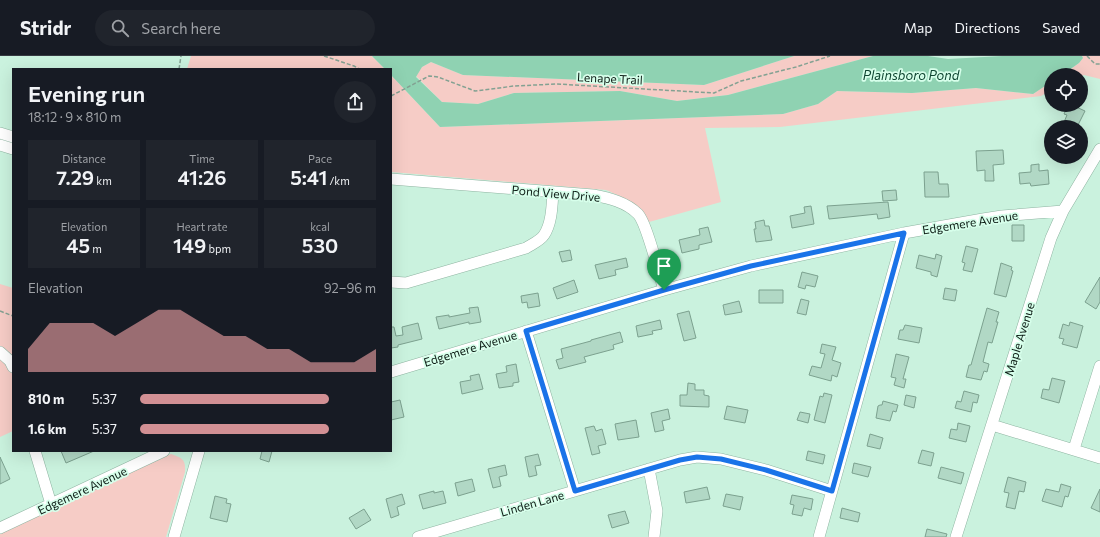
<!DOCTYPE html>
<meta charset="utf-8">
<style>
:root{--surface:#171b24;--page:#20242c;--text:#f1f3f6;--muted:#9ea1a6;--line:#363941;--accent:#d29094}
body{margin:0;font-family:Commissioner,sans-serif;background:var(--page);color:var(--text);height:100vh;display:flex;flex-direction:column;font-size:15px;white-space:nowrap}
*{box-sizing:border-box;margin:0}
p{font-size:13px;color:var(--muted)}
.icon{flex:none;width:22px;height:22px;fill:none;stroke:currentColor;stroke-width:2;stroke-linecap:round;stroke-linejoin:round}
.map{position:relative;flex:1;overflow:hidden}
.drawer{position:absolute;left:12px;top:12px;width:380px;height:384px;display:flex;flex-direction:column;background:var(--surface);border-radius:0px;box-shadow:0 4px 16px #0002}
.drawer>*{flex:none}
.tools{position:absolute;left:1044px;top:12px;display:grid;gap:8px}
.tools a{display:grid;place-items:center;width:44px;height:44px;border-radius:50%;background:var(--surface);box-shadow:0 4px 16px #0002;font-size:20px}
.pin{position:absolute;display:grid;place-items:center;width:34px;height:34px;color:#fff;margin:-41px -17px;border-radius:50% 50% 50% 0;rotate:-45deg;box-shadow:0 0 4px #0007}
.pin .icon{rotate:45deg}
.round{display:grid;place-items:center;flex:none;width:42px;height:42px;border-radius:21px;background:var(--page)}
.overview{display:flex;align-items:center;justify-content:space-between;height:68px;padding:0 16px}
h1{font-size:22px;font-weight:600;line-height:30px}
.figures{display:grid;grid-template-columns:repeat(3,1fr);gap:6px;height:68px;padding:4px 16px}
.figures div{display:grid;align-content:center;border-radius:0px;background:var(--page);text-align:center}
.figures b{font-size:20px;font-weight:600}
.figures small{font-size:11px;font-weight:400}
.figures p{font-size:11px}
.chart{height:112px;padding:8px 16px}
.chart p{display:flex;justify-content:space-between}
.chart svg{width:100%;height:72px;margin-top:4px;fill:var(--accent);opacity:.7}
ul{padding:0 16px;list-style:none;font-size:13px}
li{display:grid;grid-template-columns:64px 48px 1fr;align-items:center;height:30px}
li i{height:10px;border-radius:5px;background:var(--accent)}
header{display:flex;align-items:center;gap:24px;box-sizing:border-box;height:56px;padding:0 20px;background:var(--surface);border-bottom:1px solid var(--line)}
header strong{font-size:19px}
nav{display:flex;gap:22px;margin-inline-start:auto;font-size:14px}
.search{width:280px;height:36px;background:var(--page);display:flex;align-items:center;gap:10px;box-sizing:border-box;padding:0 14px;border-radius:22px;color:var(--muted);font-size:15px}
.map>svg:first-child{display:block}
.green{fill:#f6ccc6}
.water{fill:#8fd2b2}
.building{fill:#b1d8c5;stroke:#7ca18f}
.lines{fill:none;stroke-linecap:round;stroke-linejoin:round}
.minor-casing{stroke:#8eb4a1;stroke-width:12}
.path{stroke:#83a192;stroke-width:1.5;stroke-dasharray:4 2;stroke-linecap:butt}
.minor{stroke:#fff;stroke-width:11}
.route-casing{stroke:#fff;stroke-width:8}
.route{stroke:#1a73e8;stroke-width:5}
.labels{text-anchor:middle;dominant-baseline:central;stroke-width:3.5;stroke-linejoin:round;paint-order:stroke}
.street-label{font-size:12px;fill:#0d1c15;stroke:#d7ffeb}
.water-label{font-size:13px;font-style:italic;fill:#0e4531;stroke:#d7ffeb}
</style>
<header>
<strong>Stridr</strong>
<div class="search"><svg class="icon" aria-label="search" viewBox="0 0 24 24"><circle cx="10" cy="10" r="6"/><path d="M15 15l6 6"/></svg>Search here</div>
<nav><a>Map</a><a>Directions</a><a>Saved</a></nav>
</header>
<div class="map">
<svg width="1100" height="481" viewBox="0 0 1100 481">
<rect width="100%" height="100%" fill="#caf2de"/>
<path class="green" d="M191 0H372L385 13H187Z
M794 0H873L728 39 677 45 620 35 514 37 478 48 442 46 416 20 422 11 431 6 463 19 704 29Z
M1082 0H1100V23L1084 19 1081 20V19H1062L1079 7 1083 2Z
M391 19 440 71 783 58 818 48 837 35 912 37 976 32 1033 38 1051 26V34L1041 40 780 71 705 72 721 146 649 166C637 146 626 143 606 134L391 116Z
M0 228 13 232V375L0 381Z
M171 398C182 402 186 403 185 416L166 481H0V476Z"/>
<path class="water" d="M372 0H794L704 29 463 19 431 6 422 11 416 21 442 46 478 48 514 37 620 35 677 45 728 39 873 0H928L948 3 1002 0H1082L1083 2 1079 7 1062 19H1051V26L1033 38 976 32 912 37 837 35 818 48 783 58 440 71 391 19V13H385Z"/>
<path class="building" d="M1068 49H1072L1085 55 1077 71H1062L1067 59 1064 58Z
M1003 94 1004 108 993 109 994 125H985V114L977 115 976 95Z
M1039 108V115L1048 114 1049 128 1031 130 1030 127 1020 128 1019 117 1031 116V109Z
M924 116H938L939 128H948L949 141H925Z
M896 134 897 144 883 145 882 135Z
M888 146 890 161 878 163 877 158 829 163 827 150Z
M811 150 814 168 792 172 790 160 805 157 804 151Z
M764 164 765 170H769L772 184 756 186 754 173H756L755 166Z
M1012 169H1024V185H1012Z
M708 171 712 186 699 189V193L682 197 679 184 700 179 699 173Z
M966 190 978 193 972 216 963 214 965 207 962 206Z
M570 194 572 204 562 206 559 196Z
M936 198 942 200 937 221 931 219V216L916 212 919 199 935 203Z
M626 202 628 211 615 214 616 219 599 223 595 209Z
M1001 207 1012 211 1011 214 1013 215 1006 241 994 238Z
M802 216 818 220 815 231 806 229 805 233 798 231Z
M1100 221V246L1096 253 1085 246Z
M574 224 578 236 557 243 553 232Z
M945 232 957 234 955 245 943 243Z
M759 234H783V247H759Z
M538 237 540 250 528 252 527 246 522 247 521 240Z
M801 243 809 245 806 259 797 257Z
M739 245 742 256 725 259 723 249Z
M478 251 481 266 469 268V266L439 273 436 261 449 259V261L470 257 469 252Z
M987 252 999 256 996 266H998L992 287 988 286 983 306 989 308 987 316 984 315 981 324 966 321 969 309H971Z
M689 255 696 282 684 285 677 258Z
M660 264 662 273 652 275 653 278 638 281 636 270Z
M1070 266 1083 270 1077 292 1062 288 1064 283 1059 282 1063 268 1069 270Z
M418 267 422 283 398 289V291L391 292V271H394L396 280 403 279 402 271Z
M905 269 922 272 919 287 898 283 900 274H903Z
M620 276 623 286 613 289 614 293 584 301 586 306 559 313 556 304 563 302 561 293 591 285V284Z
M822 288 836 291 832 304 841 307 837 321 832 319 831 325 809 319 812 310 821 312 825 298 820 297Z
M896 298 909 301 903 323H906L904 332 894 329 896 322 891 321Z
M516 308 519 326 513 327V330L499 332 496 318 507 316 506 310Z
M479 318 483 333 462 338 460 326 471 324 470 320Z
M1052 322 1065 325 1059 347 1041 342 1043 333 1049 334Z
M688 327 695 328V334H704V339L709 340V351L680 350V339H687Z
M964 335 979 339 977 347 973 346 971 356 955 352 957 345 961 346Z
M824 337 832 339 825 367 814 364 820 340 823 341Z
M906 339 916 341 914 352 904 349Z
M400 344 404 361 391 364V346Z
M883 345 898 349 896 356 893 355 890 365 876 362 878 350 880 349H882Z
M727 350 748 354 745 367 724 363Z
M668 353 670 363 662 365 664 374 655 376 651 357Z
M800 356 810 358 808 367 797 364Z
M636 364 639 381 618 384 615 368Z
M958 367 970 370 966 386 949 382 951 373 957 374Z
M594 370 596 375 602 373 606 388 598 390 600 397 592 399 585 372Z
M870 378 883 382 880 393 867 390Z
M922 394 934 397 931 410 918 407Z
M61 395H94L66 407Z
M262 395H272L269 406 260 403Z
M808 395 825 399 823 408 806 404Z
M538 398 541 409 535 410 537 419 529 421 525 401Z
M0 401 10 423 0 428Z
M854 407 871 411 868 421 852 417Z
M505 409 507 419 499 421 501 430 493 432 488 413Z
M941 411 964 417 961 428 938 422Z
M1008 421 1026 426 1024 436 1019 435 1015 453 1006 451 1009 437 1004 436Z
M472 423 475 435 458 440 455 427Z
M1061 428 1071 431 1068 441 1065 440 1062 451 1042 445 1046 433 1059 436Z
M707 431 710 443 686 447 684 436Z
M1100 433V456L1091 452Z
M434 435V437L443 435 446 447 423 453 419 439Z
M402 438 405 448 397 451 399 459 391 462 386 443Z
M726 438 743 441 740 454 723 450Z
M792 439 813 443 811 454 804 452 802 460 792 458 794 449 790 448Z
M215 440 227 443 226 447 231 448 227 466 210 462Z
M842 452 860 457 858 466 840 462Z
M364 453 371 464 356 473 349 462Z
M625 455 629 467 612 472 608 459Z
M927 473 947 478 946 481H925Z"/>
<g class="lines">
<g class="minor-casing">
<path id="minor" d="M0 77 13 81
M0 89 13 93
M391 123 593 139C609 142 626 146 638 158 647 168 659 218 664 234
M391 226 406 227 526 192C532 188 540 185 544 179 552 167 552 149 553 136
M526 275 575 435
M0 296 10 305 13 311
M391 316 664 234 751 210 904 177 983 163 1002 160 1063 155
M992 369 1100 402
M1074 393 1100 310
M35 395 51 448
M649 413 657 455 654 481
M0 472 164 395
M174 481 199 395
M418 481 680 404 697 401 721 403 766 414 832 435
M819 481 904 177
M956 481 1051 182 1063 155 1100 93"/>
</g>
<path class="path" d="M324 0 354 10 359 13
M1087 0 1095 8H1100
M179 13 181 0
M391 40 429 20 438 21 475 35 514 30 557 28 714 37 741 25 796 11 830 0
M0 255 13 260"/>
<use href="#minor" class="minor"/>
</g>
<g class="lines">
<g class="route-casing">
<path id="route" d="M904 177 832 435 766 414 721 403 697 401 680 404 575 435 526 275 664 234 751 210Z"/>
</g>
<use href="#route" class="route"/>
</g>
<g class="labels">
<g class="street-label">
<text transform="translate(610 22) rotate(3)">Lenape Trail</text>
<text transform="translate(556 137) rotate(5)">Pond View Drive</text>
<text transform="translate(970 166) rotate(-9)">Edgemere Avenue</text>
<text transform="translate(1019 283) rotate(-73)">Maple Avenue</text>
<text transform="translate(470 292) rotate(-17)">Edgemere Avenue</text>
<text transform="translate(82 434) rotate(-25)">Edgemere Avenue</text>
<text transform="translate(532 447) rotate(-16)">Linden Lane</text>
</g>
<g class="water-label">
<text x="911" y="19">Plainsboro Pond</text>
</g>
</g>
</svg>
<div class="tools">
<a><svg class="icon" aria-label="locate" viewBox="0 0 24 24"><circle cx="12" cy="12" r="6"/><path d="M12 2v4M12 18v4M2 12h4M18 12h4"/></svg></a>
<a><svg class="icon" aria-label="layers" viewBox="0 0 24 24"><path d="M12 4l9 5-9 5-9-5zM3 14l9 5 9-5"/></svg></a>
</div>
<div class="pin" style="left:664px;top:234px;background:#1e9e55"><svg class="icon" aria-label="arrive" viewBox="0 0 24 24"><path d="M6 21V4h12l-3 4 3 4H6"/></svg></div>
<section class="drawer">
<div class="overview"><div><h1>Evening run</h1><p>18:12 · 9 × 810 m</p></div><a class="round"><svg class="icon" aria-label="share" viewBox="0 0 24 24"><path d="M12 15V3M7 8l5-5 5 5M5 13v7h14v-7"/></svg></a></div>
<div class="figures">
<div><p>Distance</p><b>7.29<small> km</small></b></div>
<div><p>Time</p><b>41:26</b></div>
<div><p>Pace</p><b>5:41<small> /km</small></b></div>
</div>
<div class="figures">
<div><p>Elevation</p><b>45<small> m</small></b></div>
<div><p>Heart rate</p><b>149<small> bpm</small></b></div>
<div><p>kcal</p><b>530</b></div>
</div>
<div class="chart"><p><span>Elevation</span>92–96 m</p>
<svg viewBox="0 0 160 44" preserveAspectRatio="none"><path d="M0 44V30L10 14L20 14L30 14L40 22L50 14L60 6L70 6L80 14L90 22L100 22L110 30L120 30L130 38L140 38L150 38L160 30V44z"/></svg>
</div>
<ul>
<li><b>810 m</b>5:37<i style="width:80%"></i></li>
<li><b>1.6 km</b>5:37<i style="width:80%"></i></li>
</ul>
</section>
</div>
